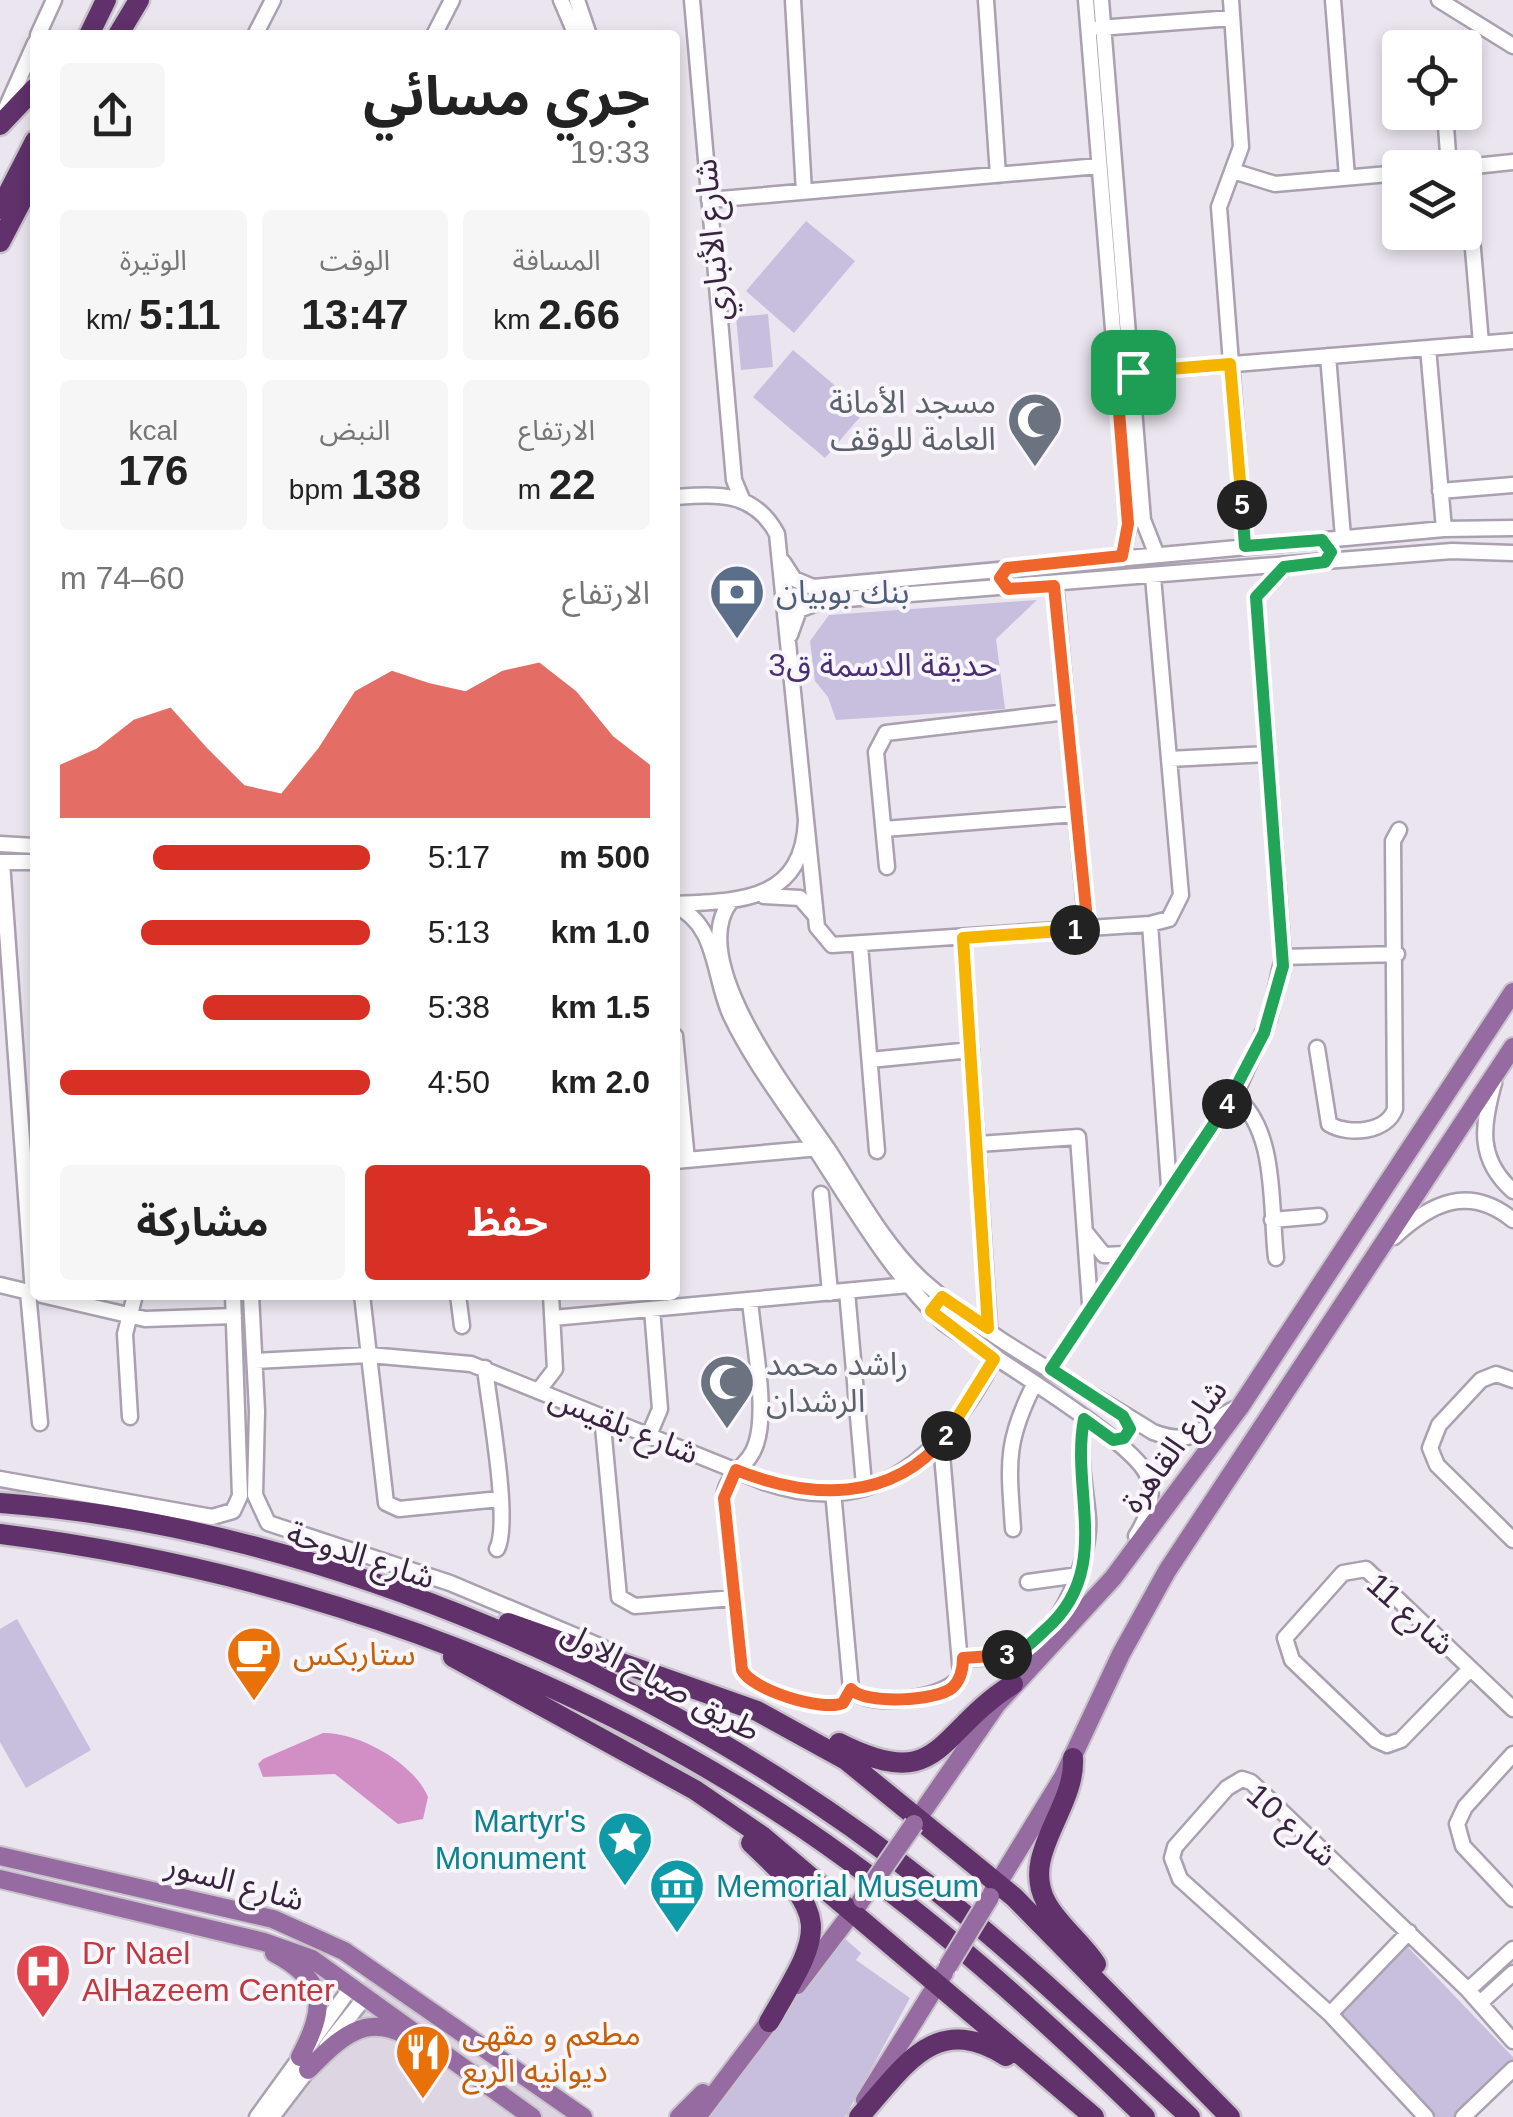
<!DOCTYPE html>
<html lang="ar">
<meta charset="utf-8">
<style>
:root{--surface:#fff;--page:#f6f6f6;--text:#222;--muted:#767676;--accent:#d93025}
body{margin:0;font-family:Helvetica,"Noto Sans Arabic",sans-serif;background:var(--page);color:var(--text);direction:rtl;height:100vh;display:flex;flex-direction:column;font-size:38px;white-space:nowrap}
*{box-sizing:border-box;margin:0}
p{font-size:32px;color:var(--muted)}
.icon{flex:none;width:55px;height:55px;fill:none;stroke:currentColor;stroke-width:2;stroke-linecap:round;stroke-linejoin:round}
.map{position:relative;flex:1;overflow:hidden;direction:ltr}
.panel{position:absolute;left:30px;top:30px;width:650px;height:1270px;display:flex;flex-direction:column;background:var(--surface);border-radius:10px;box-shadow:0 5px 15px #0003;direction:rtl}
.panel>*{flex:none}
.buttons{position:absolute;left:1382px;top:30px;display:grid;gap:20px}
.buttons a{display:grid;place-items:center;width:100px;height:100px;border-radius:10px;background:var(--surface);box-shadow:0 5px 15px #0003;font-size:50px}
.pin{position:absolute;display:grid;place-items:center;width:85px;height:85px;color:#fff;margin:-42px;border-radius:20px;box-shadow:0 5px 15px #0006}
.km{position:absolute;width:50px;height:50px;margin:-25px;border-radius:50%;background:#222;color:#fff;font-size:28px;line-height:50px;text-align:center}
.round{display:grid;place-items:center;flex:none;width:105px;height:105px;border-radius:10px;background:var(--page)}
.summary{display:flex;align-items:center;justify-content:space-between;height:170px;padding:0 30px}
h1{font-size:55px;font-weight:700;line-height:75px}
.figures{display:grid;grid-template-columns:repeat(3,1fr);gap:15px;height:170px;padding:10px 30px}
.figures div{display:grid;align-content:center;border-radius:10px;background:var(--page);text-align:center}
.figures b{font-size:42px;font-weight:700}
.figures small{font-size:28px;font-weight:400}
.figures p{font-size:28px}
.chart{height:280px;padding:20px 30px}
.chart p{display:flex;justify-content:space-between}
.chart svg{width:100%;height:180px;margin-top:10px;fill:var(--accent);opacity:.7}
.action{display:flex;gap:20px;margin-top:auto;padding:20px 30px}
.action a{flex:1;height:115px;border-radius:10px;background:var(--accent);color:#fff;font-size:40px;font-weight:700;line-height:115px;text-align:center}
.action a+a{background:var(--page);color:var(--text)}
ul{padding:0 30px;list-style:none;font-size:32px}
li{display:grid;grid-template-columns:160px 120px 1fr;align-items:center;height:75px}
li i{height:25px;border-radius:12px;background:var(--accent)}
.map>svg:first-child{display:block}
.built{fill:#ddd6e2}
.green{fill:#c8bfde}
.water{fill:#d18fc6}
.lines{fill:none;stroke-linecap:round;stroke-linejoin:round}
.minor-casing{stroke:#aaa0af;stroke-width:19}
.major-casing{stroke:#c8c2ca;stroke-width:22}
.highway-casing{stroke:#c8c2ca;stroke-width:25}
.minor{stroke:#fff;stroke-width:14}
.major{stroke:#956ba2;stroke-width:18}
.highway{stroke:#60316b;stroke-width:20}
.major-bridge-casing{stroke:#c8c2ca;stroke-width:22;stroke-linecap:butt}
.major-bridge{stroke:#956ba2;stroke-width:18}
.split-1-casing{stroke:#fff;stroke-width:20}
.split-2-casing{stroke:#fff;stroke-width:20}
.split-3-casing{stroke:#fff;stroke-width:20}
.split-4-casing{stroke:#fff;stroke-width:20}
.split-5-casing{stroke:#fff;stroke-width:20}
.split-6-casing{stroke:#fff;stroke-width:20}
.split-1{stroke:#f0652b;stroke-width:12}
.split-2{stroke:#f5b400;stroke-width:12}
.split-3{stroke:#f0652b;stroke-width:12}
.split-4{stroke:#22a559;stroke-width:12}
.split-5{stroke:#22a559;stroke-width:12}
.split-6{stroke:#f5b400;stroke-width:12}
.labels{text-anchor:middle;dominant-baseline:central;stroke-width:8;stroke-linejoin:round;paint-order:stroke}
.street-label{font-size:32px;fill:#392440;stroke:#f8f6fa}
.worship-label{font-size:32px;fill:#5b616d;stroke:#f8f6fa;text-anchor:end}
.service-label{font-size:32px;fill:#4e5e75;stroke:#f8f6fa;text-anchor:start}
.park-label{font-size:32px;fill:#4b2f76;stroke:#f8f6fa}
.food-label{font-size:32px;fill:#c56008;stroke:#f8f6fa;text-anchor:start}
.culture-label{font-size:32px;fill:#0d838f;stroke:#f8f6fa;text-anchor:end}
.health-label{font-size:32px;fill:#be3a42;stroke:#f8f6fa;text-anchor:start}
</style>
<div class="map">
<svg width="1513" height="2117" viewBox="0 0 1513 2117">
<rect width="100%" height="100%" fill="#eae5ee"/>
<path class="built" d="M366 1979 565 2117H262Z"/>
<path class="green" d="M806 221 855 261 794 333 746 291Z
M768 314 773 367 741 370 736 317Z
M793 350 865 411 825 458 753 397Z
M1037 600 996 639 1005 709 836 720 828 697 815 681 810 641 829 615Z
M17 1619 91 1750 26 1788 0 1742V1629Z
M842 1936 861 1953 856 1960 910 1998 845 2117H702Z
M1404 1943 1513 2057V2064L1459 2117H1426L1330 2018Z"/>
<path class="water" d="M323 1733C359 1732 415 1764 428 1797L423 1819 398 1824 335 1774 263 1777 258 1764 263 1759Z"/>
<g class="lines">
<g class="minor-casing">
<path id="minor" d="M561 0 576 35
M577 0 589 35
M692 0 734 480 742 499
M793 0 804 192
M986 0 998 175
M1086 0 1129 524 1122 556
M1101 0 1143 520 1156 553
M1231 0 1241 147 1219 207 1245 545
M1333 0 1347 177
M1439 0 1513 46
M1099 28 1232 18
M38 35 54 0
M255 35 273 0
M434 35 452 0
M1445 112 1449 168
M3 115 35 43
M1466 167 1481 343
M1456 168 1513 162
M1233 171 1275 184 1400 173
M709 200 1099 166
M1428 348 1444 529
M1328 356 1343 537
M1125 373 1513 341
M1440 491 1513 485
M675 497C718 494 754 491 777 534L806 820C803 902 739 901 676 904
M783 562 794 579 813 587 1444 529 1513 528
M1055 585 1087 929
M790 635 799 610 822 601 1452 551 1513 553
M1169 759 1268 754
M806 820 817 927 832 945 1150 924 1169 919 1181 895 1153 577
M884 829 1076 814
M0 844 35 846
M0 862H35
M2 862 33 1293
M887 867 876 752 886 733 1067 712
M764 896 800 898 814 914
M731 901C683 961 795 1100 829 1151 858 1196 884 1245 923 1281 990 1341 1077 1384 1153 1432 1201 1450 1202 1421 1239 1407
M675 906C718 924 713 978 731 1016 753 1062 785 1103 813 1145 853 1206 890 1272 944 1323 982 1351 1136 1441 1148 1477 1155 1497 1147 1519 1136 1536
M1150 924 1169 1186
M963 938 989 1328
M860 945 877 1151
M1283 957 1397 954
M675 1036 687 1160
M1317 1048 1329 1124C1349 1136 1387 1132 1395 1109L1393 841 1399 830
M870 1060 971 1050
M1494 1083C1482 1126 1477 1159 1513 1191
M1233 1095C1278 1128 1270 1207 1276 1258
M978 1144 1078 1137 1090 1304
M675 1161 819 1148
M821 1194 830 1293
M1272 1220 1319 1216
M1087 1234 1104 1255 1124 1254
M1394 1237C1431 1203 1469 1184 1513 1220
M0 1285 33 1293
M847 1291 864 1485
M28 1292 40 1423
M42 1295 145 1319 234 1316
M251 1295 257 1411 255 1495 268 1523 450 1583 602 1647
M362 1295 386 1503 399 1509 500 1499
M458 1295 462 1326
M750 1300C753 1339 768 1409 756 1444 749 1467 727 1472 724 1497L742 1669C752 1690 822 1712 843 1703L851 1689
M553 1318 909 1285
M255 1361 369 1355 471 1364 764 1482C877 1522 946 1452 994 1359
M485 1368C489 1405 511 1522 497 1549
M1051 1369 1240 1084 1269 1019 1283 957 1256 597 1285 567
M1513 1380 1496 1374 1481 1380 1439 1425 1430 1448 1437 1465 1513 1540
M539 1390 555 1369 551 1295
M602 1416 619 1597 635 1606 734 1598
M130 1417 125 1334 135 1295
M649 1435 660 1409 652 1309
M0 1479 212 1517 233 1511 240 1496 233 1295
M833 1491 851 1689
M1013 1529C1009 1466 1004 1444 1034 1385
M1028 1582 1079 1575
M963 1659C979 1657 1001 1659 1016 1654 1059 1639 1091 1560 1088 1518 1085 1483 1077 1453 1084 1419
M1470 1669 1401 1740 1387 1745 1376 1740 1292 1660 1285 1638 1343 1573 1366 1569 1513 1709
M851 1689C869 1710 949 1699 961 1675L941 1443
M1513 1754 1465 1807 1457 1824 1463 1846 1513 1899
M1468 1990 1513 1949
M1480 2003 1513 1973
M1330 2014 1409 1932
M327 2045 366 1996
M257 2117 352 1986
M272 2117 314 2062
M1426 2117 1330 2014 1180 1879 1172 1858 1175 1847 1227 1788 1242 1779 1251 1782 1468 1990 1513 2041
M1463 2117 1513 2069"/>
</g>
<g class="major-casing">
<path id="major" d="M914 1824 997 1704 1113 1578 1240 1407 1513 992
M0 1856 273 1919 344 1951 583 2117
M0 1879 264 1942 312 1959 532 2117
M992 1893 1063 1777 1121 1654 1167 1571 1513 1047
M274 1953C328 1982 326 2007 300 2057
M797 1985 860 1902
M308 2070C337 2041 363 2012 405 2035
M865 2100 944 1973
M679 2117 703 2093
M697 2117 775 2014"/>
</g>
<g class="highway-casing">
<path id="highway" d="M89 35 106 0
M118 35 139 0
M0 125 35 88
M0 209 35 141
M0 242 35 175
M0 1503C326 1527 676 1684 930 1886 1021 1958 1105 2039 1190 2117
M0 1534C286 1570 564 1667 804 1829 926 1912 1039 2014 1145 2117
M508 1623 757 1711 846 1760 1014 1897 1230 2117
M453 1657 695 1790 762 1836 1094 2117
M839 1743C942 1795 935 1733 1013 1684
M1073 1758C1076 1808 1020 1854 1046 1902 1058 1925 1082 1942 1096 1964
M751 1843C834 1920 822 1930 769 2022
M859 2117C903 2069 934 2010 1006 2056"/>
</g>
<use href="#minor" class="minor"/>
<use href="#major" class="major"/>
<use href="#highway" class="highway"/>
<g class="major-bridge-casing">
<path id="major-bridge" d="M862 1899 914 1824
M948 1966 990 1897"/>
</g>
<use href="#major-bridge" class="major-bridge"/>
</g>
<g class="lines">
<g class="split-1-casing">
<path id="split-1" d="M1075 930 1088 929 1054 586 1008 589 1000 578 1007 568 1122 556 1128 524 1116 374 1133 372"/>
</g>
<g class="split-2-casing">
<path id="split-2" d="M946 1436 994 1359 931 1311 942 1297 988 1328 963 938 1075 930"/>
</g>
<g class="split-3-casing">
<path id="split-3" d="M946 1436C891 1504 809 1499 736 1470L724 1498 742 1670C752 1690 822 1712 843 1703L851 1689C865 1705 936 1701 952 1688 961 1680 963 1670 963 1658L1007 1655"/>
</g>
<g class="split-4-casing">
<path id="split-4" d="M1007 1655C1023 1653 1033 1641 1045 1630 1114 1570 1070 1492 1084 1419L1113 1440 1124 1438 1130 1429 1123 1416 1051 1369 1227 1104"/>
</g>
<g class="split-5-casing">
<path id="split-5" d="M1227 1104 1264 1033 1283 966 1256 597 1284 567 1325 562 1331 552 1322 540 1245 546 1242 505"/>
</g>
<g class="split-6-casing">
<path id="split-6" d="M1133 372 1230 364 1242 505"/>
</g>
<use href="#split-1" class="split-1"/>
<use href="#split-2" class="split-2"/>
<use href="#split-3" class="split-3"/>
<use href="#split-4" class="split-4"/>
<use href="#split-5" class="split-5"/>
<use href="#split-6" class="split-6"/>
</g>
<defs>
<g id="mosque-pin" transform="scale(2.875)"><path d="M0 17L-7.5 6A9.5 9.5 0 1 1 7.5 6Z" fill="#6b7280" stroke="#f8f6fa"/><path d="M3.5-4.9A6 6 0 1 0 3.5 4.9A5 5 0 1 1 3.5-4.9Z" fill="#fff"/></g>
<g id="bank-pin" transform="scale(2.875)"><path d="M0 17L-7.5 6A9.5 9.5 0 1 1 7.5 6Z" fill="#5c6f8a" stroke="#f8f6fa"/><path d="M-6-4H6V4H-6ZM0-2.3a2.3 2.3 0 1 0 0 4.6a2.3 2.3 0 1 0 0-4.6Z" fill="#fff"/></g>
<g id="cafe-pin" transform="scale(2.875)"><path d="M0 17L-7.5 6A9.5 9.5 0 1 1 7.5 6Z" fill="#e8710a" stroke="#f8f6fa"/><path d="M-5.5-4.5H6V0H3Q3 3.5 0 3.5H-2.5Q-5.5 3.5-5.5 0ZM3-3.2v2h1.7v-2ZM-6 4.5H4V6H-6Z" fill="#fff"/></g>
<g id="sight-pin" transform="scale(2.875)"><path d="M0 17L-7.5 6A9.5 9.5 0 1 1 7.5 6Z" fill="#0f9aa8" stroke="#f8f6fa"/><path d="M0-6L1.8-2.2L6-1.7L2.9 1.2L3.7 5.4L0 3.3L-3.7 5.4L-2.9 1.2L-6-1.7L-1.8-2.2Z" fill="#fff"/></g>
<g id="museum-pin" transform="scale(2.875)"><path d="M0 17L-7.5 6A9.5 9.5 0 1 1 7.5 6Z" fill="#0f9aa8" stroke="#f8f6fa"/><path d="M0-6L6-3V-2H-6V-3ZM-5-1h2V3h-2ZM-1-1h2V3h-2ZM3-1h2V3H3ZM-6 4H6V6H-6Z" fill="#fff"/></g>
<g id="hospital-pin" transform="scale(2.875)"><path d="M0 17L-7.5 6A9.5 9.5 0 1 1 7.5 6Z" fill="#e0444e" stroke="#f8f6fa"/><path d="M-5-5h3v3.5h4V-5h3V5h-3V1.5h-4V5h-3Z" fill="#fff"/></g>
<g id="restaurant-pin" transform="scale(2.875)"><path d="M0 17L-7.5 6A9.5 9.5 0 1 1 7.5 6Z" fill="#e8710a" stroke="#f8f6fa"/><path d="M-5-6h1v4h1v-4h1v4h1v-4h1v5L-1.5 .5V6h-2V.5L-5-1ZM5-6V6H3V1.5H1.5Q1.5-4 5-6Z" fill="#fff"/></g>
</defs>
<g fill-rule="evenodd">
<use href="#mosque-pin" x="1035" y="420"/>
<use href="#bank-pin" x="737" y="592"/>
<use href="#mosque-pin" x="727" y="1382"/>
<use href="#cafe-pin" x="254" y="1654"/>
<use href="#sight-pin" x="625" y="1839"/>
<use href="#museum-pin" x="677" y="1886"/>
<use href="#hospital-pin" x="43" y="1971"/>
<use href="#restaurant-pin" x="423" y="2052"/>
</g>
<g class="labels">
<g class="street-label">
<text transform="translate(712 240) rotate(-95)">شارع الأنباري</text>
<text transform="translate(624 1425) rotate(22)">شارع بلقيس</text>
<text transform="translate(1174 1446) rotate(-54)">شارع القاهرة</text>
<text transform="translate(361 1555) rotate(18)">شارع الدوحة</text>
<text transform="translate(1411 1614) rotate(42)">شارع 11</text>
<text transform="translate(661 1681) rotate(28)">طريق صباح الاول</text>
<text transform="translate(1292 1825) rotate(41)">شارع 10</text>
<text transform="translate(235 1882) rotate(15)">شارع السور</text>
</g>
<g class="worship-label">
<text x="996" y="402">مسجد الأمانة<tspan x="996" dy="37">العامة للوقف</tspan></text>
<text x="766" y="1364" text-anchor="start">راشد محمد<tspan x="766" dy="37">الرشدان</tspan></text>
</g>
<g class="service-label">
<text x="776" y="592">بنك بوبيان</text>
</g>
<g class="park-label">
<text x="883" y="665">حديقة الدسمة ق3</text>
</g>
<g class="food-label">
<text x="293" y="1654">ستاربكس</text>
<text x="462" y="2034">مطعم و مقهى<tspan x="462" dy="37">ديوانيه الربع</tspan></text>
</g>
<g class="culture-label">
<text x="586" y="1821">Martyr's<tspan x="586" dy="37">Monument</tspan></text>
<text x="716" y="1886" text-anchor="start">Memorial Museum</text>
</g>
<g class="health-label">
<text x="82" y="1953">Dr Nael<tspan x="82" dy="37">AlHazeem Center</tspan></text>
</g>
</g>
</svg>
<div class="buttons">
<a><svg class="icon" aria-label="locate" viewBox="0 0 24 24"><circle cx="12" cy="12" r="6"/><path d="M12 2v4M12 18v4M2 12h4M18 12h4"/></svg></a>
<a><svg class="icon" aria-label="layers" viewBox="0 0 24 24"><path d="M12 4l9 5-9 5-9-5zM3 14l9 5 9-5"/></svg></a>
</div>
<div class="pin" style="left:1133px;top:372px;background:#1e9e55"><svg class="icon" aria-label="arrive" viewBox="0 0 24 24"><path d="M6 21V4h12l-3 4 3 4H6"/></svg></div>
<b class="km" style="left:1075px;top:930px">1</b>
<b class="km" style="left:946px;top:1436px">2</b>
<b class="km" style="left:1007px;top:1655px">3</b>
<b class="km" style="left:1227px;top:1104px">4</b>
<b class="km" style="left:1242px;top:505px">5</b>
<section class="panel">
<div class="summary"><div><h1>جري مسائي</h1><p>19:33</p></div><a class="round"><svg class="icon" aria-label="share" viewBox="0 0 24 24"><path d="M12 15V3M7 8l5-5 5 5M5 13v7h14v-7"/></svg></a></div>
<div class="figures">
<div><p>المسافة</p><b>2.66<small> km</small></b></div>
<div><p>الوقت</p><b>13:47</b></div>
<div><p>الوتيرة</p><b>5:11<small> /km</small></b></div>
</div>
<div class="figures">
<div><p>الارتفاع</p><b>22<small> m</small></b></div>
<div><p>النبض</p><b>138<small> bpm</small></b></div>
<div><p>kcal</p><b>176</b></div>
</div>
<div class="chart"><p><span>الارتفاع</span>60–74 m</p>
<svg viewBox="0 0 160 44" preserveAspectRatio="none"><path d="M0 44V31L10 27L20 20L30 17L40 27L50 36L60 38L70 27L80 13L90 8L100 11L110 13L120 8L130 6L140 13L150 24L160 31V44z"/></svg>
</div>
<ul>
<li><b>500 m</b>5:17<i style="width:70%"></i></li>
<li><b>1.0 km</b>5:13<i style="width:74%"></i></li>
<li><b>1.5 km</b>5:38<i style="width:54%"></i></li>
<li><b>2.0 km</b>4:50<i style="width:100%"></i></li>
</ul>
<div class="action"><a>حفظ</a><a>مشاركة</a></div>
</section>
</div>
